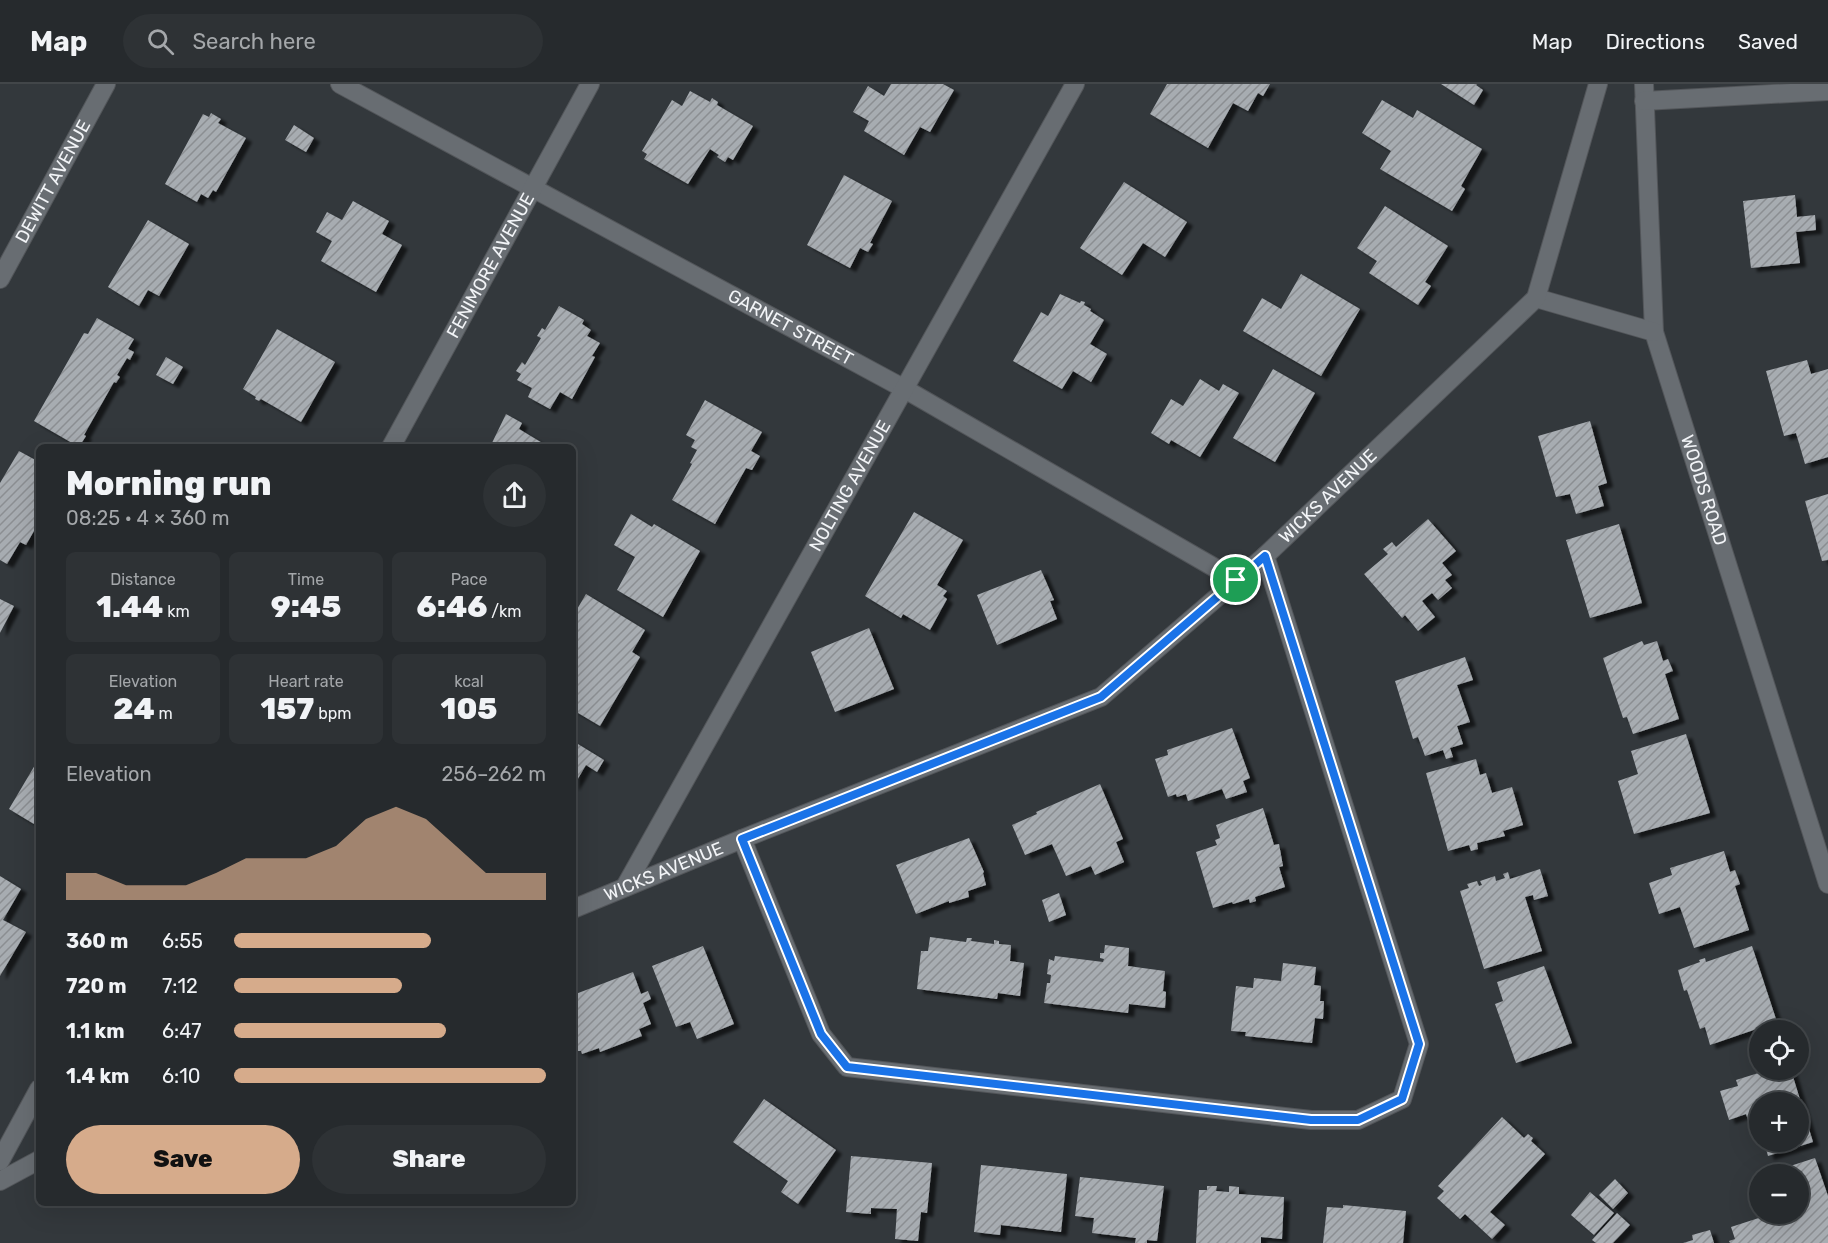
<!DOCTYPE html>
<meta charset="utf-8">
<style>
:root{--surface:#262a2d;--page:#2e3235;--text:#f1f3f6;--muted:#a4a7aa;--line:#424649;--accent:#d6ab8b}
body{margin:0;font-family:Rubik,sans-serif;background:var(--page);color:var(--text);height:100vh;display:flex;flex-direction:column;font-size:22px;white-space:nowrap}
*{box-sizing:border-box;margin:0}
p{font-size:20px;color:var(--muted)}
.icon{flex:none;width:33px;height:33px;fill:none;stroke:currentColor;stroke-width:2;stroke-linecap:round;stroke-linejoin:round}
.map{position:relative;flex:1;overflow:hidden}
.drawer{position:absolute;left:36px;top:360px;width:540px;height:762px;display:flex;flex-direction:column;background:var(--surface);border-radius:9px;box-shadow:0 6px 24px #0002,0 0 0 2px var(--line)}
.drawer>*{flex:none}
.controls{position:absolute;left:1749px;top:936px;display:grid;gap:12px}
.controls a{display:grid;place-items:center;width:60px;height:60px;border-radius:50%;background:var(--surface);box-shadow:0 6px 24px #0002,0 0 0 2px var(--line);font-size:30px}
.pin{position:absolute;display:grid;place-items:center;width:51px;height:51px;color:#fff;margin:-26px;border:3px solid #fff;border-radius:50%;box-shadow:0 2px 6px #0007}
.round{display:grid;place-items:center;flex:none;width:63px;height:63px;border-radius:32px;background:var(--page)}
.head{display:flex;align-items:center;justify-content:space-between;height:102px;padding:0 30px}
h1{font-size:33px;font-weight:800;line-height:45px}
.metrics{display:grid;grid-template-columns:repeat(3,1fr);gap:9px;height:102px;padding:6px 30px}
.metrics div{display:grid;align-content:center;border-radius:9px;background:var(--page);text-align:center}
.metrics b{font-size:30px;font-weight:800}
.metrics small{font-size:16px;font-weight:400}
.metrics p{font-size:16px}
.chart{height:168px;padding:12px 30px}
.chart p{display:flex;justify-content:space-between}
.chart svg{width:100%;height:108px;margin-top:6px;fill:var(--accent);opacity:.7}
.button{display:flex;gap:12px;margin-top:auto;padding:12px 30px}
.button a{flex:1;height:69px;border-radius:36px;background:var(--accent);color:#111;font-size:24px;font-weight:800;line-height:69px;text-align:center}
.button a+a{background:var(--page);color:var(--text)}
ul{padding:0 30px;list-style:none;font-size:20px}
li{display:grid;grid-template-columns:96px 72px 1fr;align-items:center;height:45px}
li i{height:15px;border-radius:8px;background:var(--accent)}
header{display:flex;align-items:center;gap:36px;box-sizing:border-box;height:84px;padding:0 30px;background:var(--surface);border-bottom:2px solid var(--line)}
header strong{font-size:28px}
nav{display:flex;gap:33px;margin-inline-start:auto;font-size:21px}
.search{width:420px;height:54px;background:var(--page);display:flex;align-items:center;gap:15px;box-sizing:border-box;padding:0 21px;border-radius:33px;color:var(--muted);font-size:22px}
.map>svg:first-child{display:block}
.building{fill:url(#building-hatch);filter:url(#shadow)}
.lines{fill:none;stroke-linecap:round;stroke-linejoin:round}
.minor-casing{stroke:#53565a;stroke-width:20}
.minor{stroke:#686d72;stroke-width:18}
.route-casing{stroke:#fff;stroke-width:12}
.route{stroke:#1a73e8;stroke-width:8}
.labels{text-anchor:middle;dominant-baseline:central;stroke-width:6;stroke-linejoin:round;paint-order:stroke}
.street-label{font-size:18px;fill:#f2f4f7;stroke:#33383c}
</style>
<header>
<strong>Map</strong>
<div class="search"><svg class="icon" aria-label="search" viewBox="0 0 24 24"><circle cx="10" cy="10" r="6"/><path d="M15 15l6 6"/></svg>Search here</div>
<nav><a>Map</a><a>Directions</a><a>Saved</a></nav>
</header>
<div class="map">
<svg width="1828" height="1159" viewBox="0 0 1828 1159">
<defs>
<pattern id="building-hatch" width="6" height="6" patternUnits="userSpaceOnUse" patternTransform="scale(1.5)"><rect width="6" height="6" fill="#a7acb1"/><path d="M-1 1l2-2M0 6l6-6M5 7l2-2" fill="none" stroke="#8b8e92"/></pattern>
<filter id="shadow"><feDropShadow dx="6" dy="4" stdDeviation="1.5" flood-color="#0009"/></filter>
</defs>
<rect width="100%" height="100%" fill="#33383c"/>
<path class="building" d="M891 0H943L954 6 930 48 920 43 904 71 864 47 869 37 853 28 868 2 884 12Z
M1167 0H1270L1263 12 1258 9 1248 27 1233 19 1208 64 1150 30Z
M1441 0H1477L1476 1 1483 6 1474 21Z
M690 7 710 18 712 14 718 18 717 21 753 42 733 76 728 73 725 78 717 73 719 71 710 65 688 100 644 75 647 70 642 67 672 16 682 22Z
M1382 16 1413 34 1417 26 1482 65 1461 102 1465 105 1452 127 1380 85 1391 67 1362 49Z
M211 29 221 35 218 39 246 54 216 108 213 106 208 114 201 110 197 118 165 100 203 30 209 33Z
M294 41 314 54 306 68 285 56Z
M844 91 892 117 870 159 873 160 868 168 860 164 850 184 807 161Z
M1124 98 1187 138 1165 173 1143 159 1122 191 1080 164Z
M1795 111 1797 133 1815 131 1816 146 1796 148 1800 179 1751 184 1743 117Z
M353 117 389 137 382 150 402 161 376 208 321 177 332 157 316 148 327 128 342 136Z
M1385 122 1448 162 1425 198 1431 202 1418 221 1369 189 1377 177 1357 164Z
M148 136 189 160 159 212 148 206 139 222 108 203Z
M1301 190 1360 225 1321 292 1243 247 1262 214 1281 225Z
M1060 210 1080 219 1081 217 1085 218 1084 221 1091 225 1090 227 1104 236 1090 260 1107 270 1091 298 1073 287 1062 305 1013 277 1041 228 1048 232Z
M559 222 584 236 582 240 591 246 587 252 600 259 592 272 595 273 572 315 560 308 550 325 528 313 532 304 517 296 521 290 516 287 522 278 525 281 541 254 537 252 542 244 545 246Z
M97 234 134 255 128 265 134 268 130 276 127 274 117 291 120 293 116 299 114 298 84 351 86 352 79 363 34 337 84 249 88 250Z
M277 245 335 278 301 338 261 315 259 317 255 315 256 313 243 305Z
M166 273 183 283 173 300 156 291Z
M1807 276 1811 290 1828 285V373L1805 380 1796 349 1784 352 1766 287Z
M1273 285 1315 309 1275 378 1233 354Z
M1200 295 1219 307 1223 300 1239 309 1200 373 1171 356 1169 360 1151 349 1171 315 1183 322Z
M705 316 762 348 751 367 760 372 752 386 746 384 715 440 672 416 692 380 690 379 697 366 691 363 695 356 686 351Z
M506 330 522 339 519 345 544 360 542 363H485L488 359 491 361Z
M1590 337 1607 399 1598 402 1604 422 1576 430 1570 410 1556 413 1538 352Z
M19 367 39 378V438L26 461 20 458 7 480 0 476V399Z
M1828 410V476L1822 477 1805 417Z
M914 428 963 456 937 501 947 507 943 512 947 515 930 546 903 530 901 534 865 512Z
M631 430 652 443 654 440 700 467 663 533 617 506 635 473 614 461Z
M1428 435 1456 467 1442 479 1452 491 1445 496 1452 504 1438 516 1432 509 1422 517 1435 533 1418 547 1405 531 1402 534 1364 490 1388 470 1383 465 1392 458 1396 463Z
M1619 440 1642 519 1590 534 1566 456Z
M1041 486 1054 516 1050 517 1057 535 997 561 977 511Z
M586 510 645 546 632 568 640 573 600 642 573 626V585L575 581 573 580V532Z
M0 515 14 522 0 549Z
M869 544 894 605 835 628 811 568Z
M1642 557 1644 561 1657 557 1663 577 1668 575 1673 587 1665 590 1679 635 1633 650 1627 633 1623 634 1603 574Z
M1465 573 1473 596 1457 601 1470 638 1457 642 1463 660 1450 664 1453 673 1446 675 1443 666 1425 672 1418 653 1413 655 1395 597Z
M1232 644 1250 694 1243 697 1247 708 1226 715 1222 705 1188 717 1186 710 1177 713 1176 710 1168 713 1155 675 1168 671 1167 666Z
M1686 650 1710 729 1634 750 1618 697 1638 690 1631 667Z
M573 657 604 676 597 688 586 681 573 703Z
M1476 675 1480 691 1486 689 1492 709 1512 703 1523 741 1503 747 1505 752 1477 759 1478 765 1471 767 1469 761 1448 767 1426 689Z
M35 681 39 683V743L9 725Z
M1100 700 1123 755 1116 758 1124 778 1095 791 1091 782 1066 792 1052 760 1025 771 1012 741 1037 730 1036 728Z
M1263 724 1274 761 1279 760 1283 782 1279 783 1285 803 1255 813 1256 817 1250 819 1249 815 1233 820 1232 818 1213 824 1196 768 1217 761 1215 756 1220 754 1216 741Z
M969 754 984 788 983 789 986 801 968 807 969 813 949 819V817L916 830 896 781Z
M1724 767 1730 788 1735 786 1740 800 1735 802 1749 846 1694 864 1680 823 1659 830 1649 799 1672 791 1670 784Z
M1540 785 1548 812 1534 816 1533 811 1525 813 1542 867 1484 885 1460 807 1469 804 1467 800 1477 797 1479 802 1482 801 1480 797 1495 792 1496 797 1505 794 1503 790 1508 788 1510 795Z
M0 792 21 805 3 836 26 848 0 892Z
M1059 809 1066 831 1049 838 1042 816Z
M930 853 966 858 967 854H972L971 857 994 860V856L999 857V860L1011 861 1010 877 1024 879 1020 912 998 909 997 915 917 905 921 867H928Z
M1105 861 1129 864 1128 882 1165 887 1163 907 1166 908 1165 924 1129 920 1128 929 1044 919 1047 899H1050L1051 891 1047 890 1049 875 1054 877 1055 872 1103 878 1104 875 1100 874V869H1104Z
M703 862 734 940 697 955 690 938 676 943 652 882Z
M1752 862 1777 938 1710 961 1705 943 1700 945 1687 906 1684 907 1678 886 1700 878 1699 876 1705 874 1706 878Z
M1283 879 1316 883 1314 901 1321 902 1320 917H1324L1323 935 1315 934 1312 959 1245 952 1246 948 1231 947 1236 902 1253 904 1254 894 1281 897Z
M1544 882 1572 959 1516 979 1495 920 1503 917 1497 898Z
M633 888 641 910 648 907 651 915 643 919 651 940 639 945 642 952 600 968 599 964 582 970 581 967H577L573 956V911Z
M1768 986H1791L1813 1058 1768 1072 1764 1058H1798V1018H1760V1054L1755 1056 1746 1030 1729 1036 1720 1007 1738 1002 1736 996Z
M764 1015 836 1066 798 1120 781 1108 788 1097 733 1058Z
M1502 1033 1524 1054 1528 1050 1533 1054 1531 1057 1545 1070 1490 1128 1505 1141 1492 1155 1465 1130 1460 1135 1437 1114 1444 1107 1438 1102Z
M851 1072 932 1079 927 1129 921 1128 918 1157 895 1155 897 1125 871 1124V1130L846 1128Z
M1815 1074 1828 1112V1159H1730L1729 1157 1735 1155 1731 1143 1771 1130H1798V1090H1765Z
M981 1081 1067 1090 1061 1148 1001 1141 1000 1151 974 1148Z
M1080 1093 1164 1102 1157 1157 1147 1156V1159H1135L1136 1154 1092 1149 1094 1134 1075 1132Z
M1615 1095 1628 1109 1613 1125 1599 1111Z
M1207 1102H1217L1216 1107 1229 1108V1102L1239 1103V1110L1284 1113 1282 1155 1261 1153V1159H1196L1199 1106H1207Z
M1590 1108 1614 1129 1594 1151 1571 1131Z
M1343 1121 1406 1127 1403 1159H1323L1327 1123 1343 1124Z
M1617 1129 1630 1141 1613 1159H1596L1592 1156Z
M1710 1146 1714 1159H1683L1693 1156 1692 1151Z"/>
<g class="lines">
<g class="minor-casing">
<g id="minor">
<path id="s1" d="M340 0 903 304 1236 496"/>
<path id="s2" d="M1644 0 1654 248 1828 800"/>
<path d="M1644 17 1828 7"/>
<path id="s3" d="M0 195 106 0"/>
<path d="M1536 214 1654 248"/>
<path id="s4" d="M391 363 590 0"/>
<path d="M742 755 821 950 847 983 1311 1036H1358L1402 1015 1419 960 1265 472"/>
<path id="s5" d="M625 803 1075 0"/>
<path id="s6" d="M573 825 742 755 1101 613 1265 472 1536 214 1598 0"/>
<path d="M0 1077 39 1005"/>
<path d="M0 1097 39 1076"/>
</g>
</g>
<use href="#minor" class="minor"/>
</g>
<g class="lines">
<g class="route-casing">
<path id="route" d="M1265 472 1419 960 1402 1015 1358 1036H1311L847 983 821 950 742 755 1101 613Z"/>
</g>
<use href="#route" class="route"/>
</g>
<g class="labels">
<g class="street-label">
<text stroke="none"><textPath href="#s3" startOffset="111">DEWITT AVENUE</textPath></text>
<text stroke="none"><textPath href="#s4" startOffset="207">FENIMORE AVENUE</textPath></text>
<text stroke="none"><textPath href="#s1" startOffset="512">GARNET STREET</textPath></text>
<text stroke="none"><textPath href="#s5" startOffset="460">NOLTING AVENUE</textPath></text>
<text stroke="none"><textPath href="#s2" startOffset="414">WOODS ROAD</textPath></text>
<text stroke="none"><textPath href="#s6" startOffset="872">WICKS AVENUE</textPath></text>
<text stroke="none"><textPath href="#s6" startOffset="98">WICKS AVENUE</textPath></text>
</g>
</g>
</svg>
<div class="controls">
<a><svg class="icon" aria-label="locate" viewBox="0 0 24 24"><circle cx="12" cy="12" r="6"/><path d="M12 2v4M12 18v4M2 12h4M18 12h4"/></svg></a>
<a>+</a>
<a>−</a>
</div>
<div class="pin" style="left:1236px;top:496px;background:#1e9e55"><svg class="icon" aria-label="arrive" viewBox="0 0 24 24"><path d="M6 21V4h12l-3 4 3 4H6"/></svg></div>
<section class="drawer">
<div class="head"><div><h1>Morning run</h1><p>08:25 · 4 × 360 m</p></div><a class="round"><svg class="icon" aria-label="share" viewBox="0 0 24 24"><path d="M12 15V3M7 8l5-5 5 5M5 13v7h14v-7"/></svg></a></div>
<div class="metrics">
<div><p>Distance</p><b>1.44<small> km</small></b></div>
<div><p>Time</p><b>9:45</b></div>
<div><p>Pace</p><b>6:46<small> /km</small></b></div>
</div>
<div class="metrics">
<div><p>Elevation</p><b>24<small> m</small></b></div>
<div><p>Heart rate</p><b>157<small> bpm</small></b></div>
<div><p>kcal</p><b>105</b></div>
</div>
<div class="chart"><p><span>Elevation</span>256–262 m</p>
<svg viewBox="0 0 160 44" preserveAspectRatio="none"><path d="M0 44V33L10 33L20 38L30 38L40 38L50 33L60 27L70 27L80 27L90 22L100 11L110 6L120 11L130 22L140 33L150 33L160 33V44z"/></svg>
</div>
<ul>
<li><b>360 m</b>6:55<i style="width:63%"></i></li>
<li><b>720 m</b>7:12<i style="width:54%"></i></li>
<li><b>1.1 km</b>6:47<i style="width:68%"></i></li>
<li><b>1.4 km</b>6:10<i style="width:100%"></i></li>
</ul>
<div class="button"><a>Save</a><a>Share</a></div>
</section>
</div>
